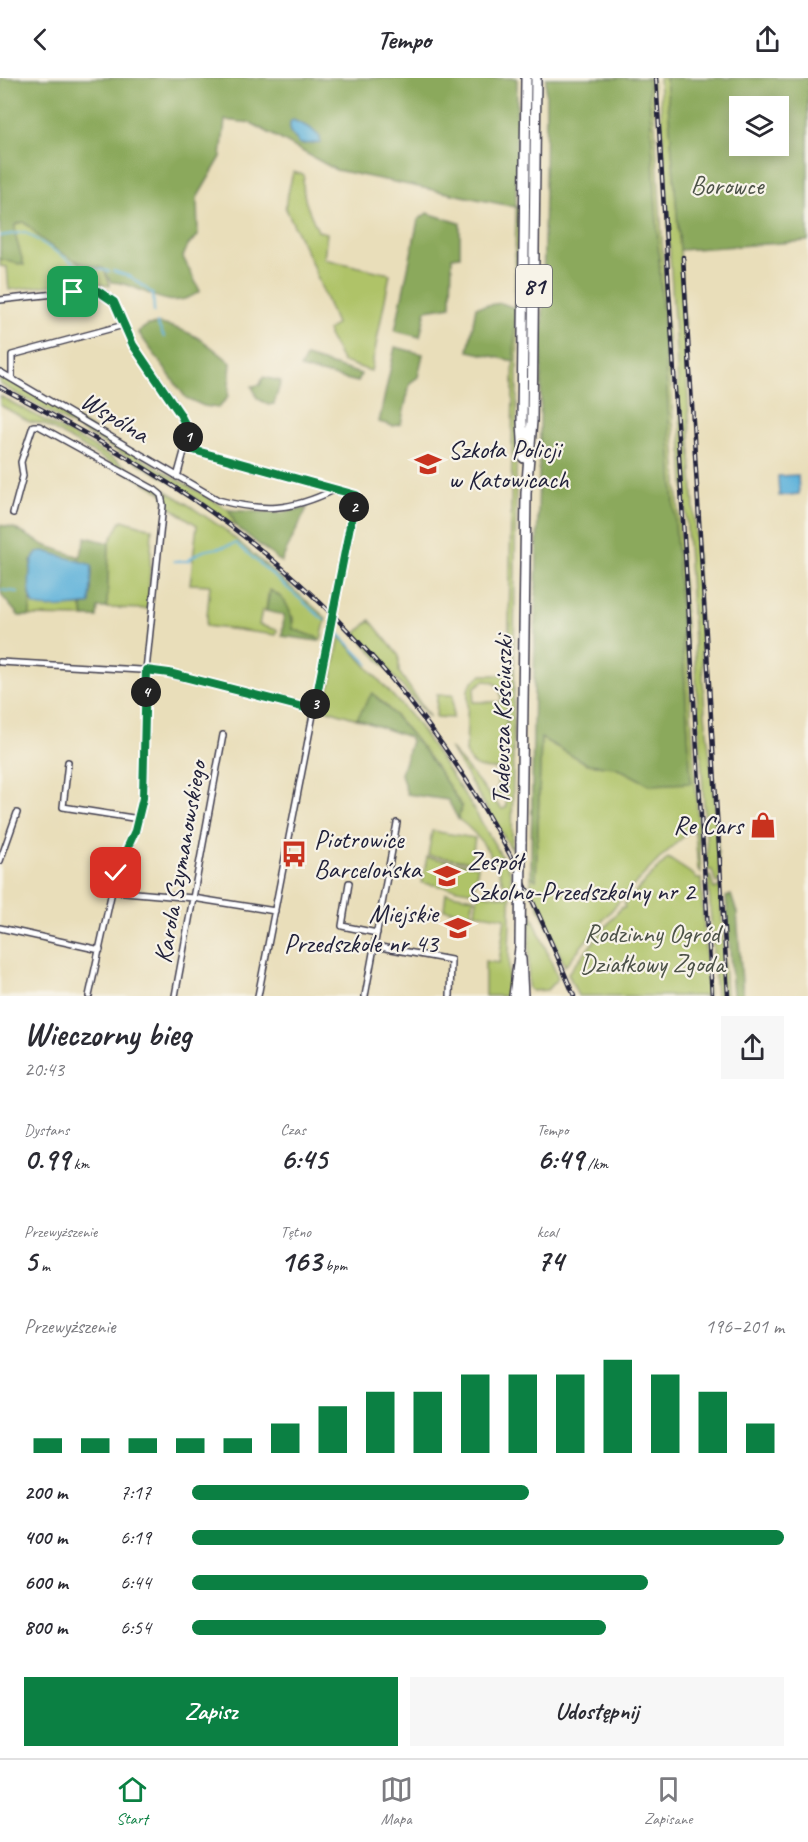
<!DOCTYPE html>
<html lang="pl">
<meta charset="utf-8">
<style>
:root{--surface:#fff;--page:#f7f7f7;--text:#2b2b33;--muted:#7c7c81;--line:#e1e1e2;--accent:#0b8043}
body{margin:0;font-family:Caveat,sans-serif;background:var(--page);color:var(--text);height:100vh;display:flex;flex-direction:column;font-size:22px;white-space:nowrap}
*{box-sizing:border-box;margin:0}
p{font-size:20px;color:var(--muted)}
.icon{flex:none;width:33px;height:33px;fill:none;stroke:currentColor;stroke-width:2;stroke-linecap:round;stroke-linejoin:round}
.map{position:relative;height:918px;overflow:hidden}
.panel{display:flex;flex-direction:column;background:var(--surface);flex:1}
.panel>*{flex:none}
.tools{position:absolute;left:729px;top:18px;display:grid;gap:12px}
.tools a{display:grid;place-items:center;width:60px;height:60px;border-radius:0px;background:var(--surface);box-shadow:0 3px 15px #0003;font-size:30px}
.pin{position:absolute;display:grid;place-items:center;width:51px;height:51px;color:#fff;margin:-26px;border-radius:12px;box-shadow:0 3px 9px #0006}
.km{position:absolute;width:30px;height:30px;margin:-15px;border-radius:50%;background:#222;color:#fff;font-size:16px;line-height:30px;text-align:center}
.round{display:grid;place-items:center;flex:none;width:63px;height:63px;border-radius:0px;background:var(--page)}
.summary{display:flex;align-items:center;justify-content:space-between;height:102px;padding:0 24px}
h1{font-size:33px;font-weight:700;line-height:45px}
.metrics{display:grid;grid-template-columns:repeat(3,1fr);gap:9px;height:102px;padding:6px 24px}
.metrics div{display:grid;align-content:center}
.metrics b{font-size:30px;font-weight:700}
.metrics small{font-size:16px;font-weight:400}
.metrics p{font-size:16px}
.chart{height:168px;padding:12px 24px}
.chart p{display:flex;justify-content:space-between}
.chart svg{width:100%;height:108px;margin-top:6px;stroke:var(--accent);stroke-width:6}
.action{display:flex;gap:12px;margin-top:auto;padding:12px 24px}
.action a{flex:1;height:69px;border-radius:0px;background:var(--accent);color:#fff;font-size:24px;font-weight:700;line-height:69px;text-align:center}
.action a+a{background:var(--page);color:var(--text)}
ul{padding:0 24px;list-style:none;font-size:20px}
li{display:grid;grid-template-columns:96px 72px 1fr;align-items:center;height:45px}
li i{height:15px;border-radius:8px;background:var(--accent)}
header{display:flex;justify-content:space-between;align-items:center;height:78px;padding:0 24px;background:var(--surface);font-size:27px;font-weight:700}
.tab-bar{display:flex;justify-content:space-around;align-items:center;height:84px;border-top:2px solid var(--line);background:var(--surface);font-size:16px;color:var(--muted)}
.tab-bar a{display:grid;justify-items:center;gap:3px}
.tab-bar .selected{color:var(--accent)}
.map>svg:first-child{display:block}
.green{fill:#afc367;stroke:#687251;stroke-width:1.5;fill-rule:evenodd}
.forest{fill:#8ba95c;stroke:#56664c;stroke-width:1.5;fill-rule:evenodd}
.water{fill:#5fb2da;stroke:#406a8a;stroke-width:1.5}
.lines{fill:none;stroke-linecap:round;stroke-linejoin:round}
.stream{stroke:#5fb2da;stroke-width:2}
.minor-casing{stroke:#403e4e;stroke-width:8}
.primary-casing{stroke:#403e4e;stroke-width:12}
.minor{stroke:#fff;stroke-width:5}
.primary{stroke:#fff;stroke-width:9}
.rail-casing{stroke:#22223b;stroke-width:4.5}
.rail{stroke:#f7f3e8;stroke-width:2;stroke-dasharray:7;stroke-linecap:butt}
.primary-bridge-casing{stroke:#403e4e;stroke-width:12;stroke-linecap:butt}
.primary-bridge{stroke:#fff;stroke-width:9}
.route-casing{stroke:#fff;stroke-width:12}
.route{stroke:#0b8043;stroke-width:8}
.labels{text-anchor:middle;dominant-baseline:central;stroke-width:4.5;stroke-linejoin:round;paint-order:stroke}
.shield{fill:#f7f3e8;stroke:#62616f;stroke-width:1.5}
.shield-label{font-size:24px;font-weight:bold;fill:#22223b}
.park-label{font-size:26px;fill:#4c5248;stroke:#f7f3e8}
.street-label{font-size:26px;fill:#22223b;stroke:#f7f3e8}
.poi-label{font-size:26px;fill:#22223b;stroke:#f7f3e8;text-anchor:start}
</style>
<header><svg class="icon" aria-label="back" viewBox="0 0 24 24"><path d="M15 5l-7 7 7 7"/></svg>Tempo<svg class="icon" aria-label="share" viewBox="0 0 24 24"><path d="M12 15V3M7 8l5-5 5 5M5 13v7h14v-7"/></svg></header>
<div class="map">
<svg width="808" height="918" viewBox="0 0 808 918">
<rect width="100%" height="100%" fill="#f7f3e8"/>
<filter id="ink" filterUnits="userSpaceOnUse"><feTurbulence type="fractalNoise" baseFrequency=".0167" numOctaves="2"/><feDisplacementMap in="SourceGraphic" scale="12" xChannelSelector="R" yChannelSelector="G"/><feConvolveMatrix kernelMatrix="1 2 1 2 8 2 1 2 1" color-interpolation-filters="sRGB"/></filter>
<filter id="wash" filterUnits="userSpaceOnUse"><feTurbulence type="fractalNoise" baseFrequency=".008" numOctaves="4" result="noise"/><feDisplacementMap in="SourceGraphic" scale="24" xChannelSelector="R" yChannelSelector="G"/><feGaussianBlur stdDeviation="1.35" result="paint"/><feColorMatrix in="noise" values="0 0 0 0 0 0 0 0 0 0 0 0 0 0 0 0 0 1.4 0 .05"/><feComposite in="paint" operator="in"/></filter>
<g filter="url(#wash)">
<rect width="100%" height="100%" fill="#e9deba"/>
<path class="green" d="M648 0H652L701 795 698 791 695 754 691 752C643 793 605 839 565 888L531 811V798L536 802 541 660 587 686 616 689 650 707 691 704Z
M659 0H666L680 172 705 636 714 713 720 804 716 805 712 792H708Z
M293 94 304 97C300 118 310 135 318 153L327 155 324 181 390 196 371 293 343 284 328 257V253L336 246 310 181 285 129Z
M516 129H519L512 772 450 670 497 726 502 731 506 730Z
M23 144 82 187 103 190 110 208 86 203 9 212 7 189 0 188V181L23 187 16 160 15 146Z
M0 296 229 432 237 449 175 406 0 306Z
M0 318 90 367 178 420 224 451 326 540 321 562 319 563 318 560 293 551V539L268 517 266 533 262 532 259 547 277 552 276 557 206 548 210 507 190 506 197 447 165 426 164 418 159 413 44 346 30 344 0 327Z
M122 442 152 451 148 531 107 530 109 465Z
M31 521 34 527C51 530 65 526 82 528L84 539 29 538Z
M370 542 399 578V594L430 640 356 556Z
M340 558 416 644 470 725 508 789 511 796 508 918H485V883L499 885 505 840 475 835 478 815 507 819C501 790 483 758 458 741L462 729C436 687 409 649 373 615L357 641 325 631Z
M482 597H508L504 719H497L498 691C483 691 470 691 466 674L468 612 472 604ZM484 603C499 603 502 612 501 624H473L475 609Z
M437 617H453V640L436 639Z
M432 753 475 760 471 784 428 777Z
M427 779 478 788 474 814 422 805Z
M668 780 695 798 696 801H701L708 918H578L568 895 621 830 625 829 624 826Z
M708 798H710L714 811 720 808 726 918H716Z
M446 815 474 820 471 836 444 831Z
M530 833 558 900 547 912 532 913 528 910Z"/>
<path class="forest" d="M0 0H517L516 129 336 92 251 45 225 42 221 79 197 120 198 158 188 167 183 179 200 213C166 239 142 204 111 204L103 190C80 187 59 175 40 160 33 154 32 149 23 144L15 147 16 160 24 187 0 181Z
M546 0H648L691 705 650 707 616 689 587 686 541 660 536 802 531 798C533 532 545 266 546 0Z
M666 0H808V163L680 172ZM740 28H778V68H740Z
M427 135 460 145V178L452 179 451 228 426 232 420 259 395 253 418 142Z
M501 225 515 230 514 283 468 273 476 229Z
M161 246C193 253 206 264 231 285L228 319 218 330 204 328 186 320 138 254 148 247Z
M395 269 423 276 418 299 410 305 401 346 393 348 379 344Z
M306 279 361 296 358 304 300 290Z
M263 299 281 303 274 326 268 327 257 320 252 308 260 307Z
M307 430 281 484 237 449 229 432 279 435Z
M0 447 14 450 44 467 80 479 86 459 109 465 107 530H98L97 539H84L82 528 90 526 92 494 31 483 30 535 29 538H19L2 518 0 510Z
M270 512C287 520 292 534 293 551L318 560 319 563 282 558 284 537 266 533Z
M372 615C409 649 436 687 462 729L458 741 448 722 407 716 401 696 411 663 409 659 357 641Z
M731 817 737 835 743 918H733L726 819Z"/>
<path class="water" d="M293 42 310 50 320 59V65L300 66 290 54V44Z
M798 397 799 416 779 418 778 398Z
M44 473 92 487 90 526C80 528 41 532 34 527 27 515 28 485 37 474Z"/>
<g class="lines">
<path class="stream" d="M0 158 25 154 80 189 109 193
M113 193 131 199 153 216 154 234
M157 245 164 259
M174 483H188C204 467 216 474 236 465L324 542
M0 512 18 514
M335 552 368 586"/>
</g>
</g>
<g filter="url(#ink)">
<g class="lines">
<g class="minor-casing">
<path id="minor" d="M0 222 91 212 105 216 114 224 133 267 171 320 184 344 187 363 177 399
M0 294 218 422C263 434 291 433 334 412
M12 301V277L124 247
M185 370 356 417 258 918
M13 435 23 398 21 384 33 348H39L155 412 161 417 163 427 146 592 143 720 135 753 114 804 89 918
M0 584 158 593 314 632
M68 684 63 729 139 741
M0 783 17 735
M349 805 342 848 377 855
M113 813 193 820 275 833
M0 850 100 872
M375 868 451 882 450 918
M175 918 223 657
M365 918 397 745"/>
</g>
<g class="primary-casing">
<path id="primary" d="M524 380 522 343 526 0
M521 765 526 415 532 343 536 0
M521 881 523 918
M514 918 520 870"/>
</g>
<use href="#minor" class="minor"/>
<use href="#primary" class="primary"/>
<g class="rail-casing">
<path id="rail" d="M656 0 712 918
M683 179 728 918
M0 309C79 351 158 394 229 447 345 534 443 649 510 777 534 823 554 870 574 918"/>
</g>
<use href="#rail" class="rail"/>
<g class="primary-bridge-casing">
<path id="primary-bridge" d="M520 870 521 765"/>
</g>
<use href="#primary-bridge" class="primary-bridge"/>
</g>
</g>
<g class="lines" filter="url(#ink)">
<g class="route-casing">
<path id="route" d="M73 214 98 213 114 224 133 267 180 336 187 350 186 370 356 417 314 632 169 595 146 592 143 720 135 753 116 795"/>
</g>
<use href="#route" class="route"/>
</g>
<defs>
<g id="university-bare" transform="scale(2.07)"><path d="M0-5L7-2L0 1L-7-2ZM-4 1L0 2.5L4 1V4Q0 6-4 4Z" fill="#c8321e" stroke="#f7f3e8" stroke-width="2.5" paint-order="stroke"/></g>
<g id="shop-bare" transform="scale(2.07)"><path d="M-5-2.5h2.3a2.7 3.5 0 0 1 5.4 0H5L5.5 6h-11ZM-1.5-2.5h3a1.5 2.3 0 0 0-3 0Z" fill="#c8321e" stroke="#f7f3e8" stroke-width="2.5" paint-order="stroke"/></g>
<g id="bus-bare" transform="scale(2.07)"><path d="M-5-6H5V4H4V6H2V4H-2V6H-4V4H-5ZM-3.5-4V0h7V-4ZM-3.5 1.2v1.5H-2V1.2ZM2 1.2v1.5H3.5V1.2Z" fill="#c8321e" stroke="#f7f3e8" stroke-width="2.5" paint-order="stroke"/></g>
<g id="school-bare" transform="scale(2.07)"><path d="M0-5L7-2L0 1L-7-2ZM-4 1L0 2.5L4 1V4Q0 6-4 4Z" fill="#c8321e" stroke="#f7f3e8" stroke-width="2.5" paint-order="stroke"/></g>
</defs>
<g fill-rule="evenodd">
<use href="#university-bare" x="428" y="386"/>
<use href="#shop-bare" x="763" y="747"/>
<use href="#bus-bare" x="294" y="776"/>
<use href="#school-bare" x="447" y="798"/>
<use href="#school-bare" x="458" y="850"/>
</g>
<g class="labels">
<rect class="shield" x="516" y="187" width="36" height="42" rx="4.5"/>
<g class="shield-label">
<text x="534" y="208">81</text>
</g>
<g class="park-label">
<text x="727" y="107">Borowce</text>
<text x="652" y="855">Rodzinny Ogród<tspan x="652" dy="30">Działkowy Zgoda</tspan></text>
</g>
<g class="street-label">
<text transform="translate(115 339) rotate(31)">Wspólna</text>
<text transform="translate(502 642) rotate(-89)">Tadeusza Kościuszki</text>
<text transform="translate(180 784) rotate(-80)">Karola Szymanowskiego</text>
</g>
<g class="poi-label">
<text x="448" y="371">Szkoła Policji<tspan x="448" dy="30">w Katowicach</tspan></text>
<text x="743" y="747" text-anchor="end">Re Cars</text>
<text x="314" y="761">Piotrowice<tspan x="314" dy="30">Barcelońska</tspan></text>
<text x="467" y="783">Zespół<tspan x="467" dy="30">Szkolno-Przedszkolny nr 2</tspan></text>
<text x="438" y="835" text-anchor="end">Miejskie<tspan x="438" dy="30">Przedszkole nr 43</tspan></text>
</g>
</g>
</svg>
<div class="tools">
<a><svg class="icon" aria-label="layers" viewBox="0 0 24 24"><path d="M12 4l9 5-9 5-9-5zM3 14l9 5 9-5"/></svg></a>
</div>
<div class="pin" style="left:73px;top:214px;background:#1e9e55"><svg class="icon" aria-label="arrive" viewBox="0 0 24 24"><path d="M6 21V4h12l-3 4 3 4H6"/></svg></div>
<div class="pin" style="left:116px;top:795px;background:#d93025"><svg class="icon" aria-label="check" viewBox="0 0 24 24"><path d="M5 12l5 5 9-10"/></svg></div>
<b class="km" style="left:188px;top:359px">1</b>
<b class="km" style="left:354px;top:429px">2</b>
<b class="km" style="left:315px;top:626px">3</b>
<b class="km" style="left:146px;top:614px">4</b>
</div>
<section class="panel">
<div class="summary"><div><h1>Wieczorny bieg</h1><p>20:43</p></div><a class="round"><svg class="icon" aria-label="share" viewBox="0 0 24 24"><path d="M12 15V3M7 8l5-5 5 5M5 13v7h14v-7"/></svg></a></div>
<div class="metrics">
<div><p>Dystans</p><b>0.99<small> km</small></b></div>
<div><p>Czas</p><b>6:45</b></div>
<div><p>Tempo</p><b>6:49<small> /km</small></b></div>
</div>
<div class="metrics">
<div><p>Przewyższenie</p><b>5<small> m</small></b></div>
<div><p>Tętno</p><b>163<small> bpm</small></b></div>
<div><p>kcal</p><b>74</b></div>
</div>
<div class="chart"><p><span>Przewyższenie</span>196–201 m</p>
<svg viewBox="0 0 160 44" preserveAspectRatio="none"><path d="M5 44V38M15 44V38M25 44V38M35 44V38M45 44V38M55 44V32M65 44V25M75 44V19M85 44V19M95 44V12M105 44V12M115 44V12M125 44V6M135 44V12M145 44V19M155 44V32"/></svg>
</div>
<ul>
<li><b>200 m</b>7:17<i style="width:57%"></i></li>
<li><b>400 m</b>6:19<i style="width:100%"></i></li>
<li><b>600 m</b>6:44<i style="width:77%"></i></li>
<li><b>800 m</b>6:54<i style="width:70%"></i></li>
</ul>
<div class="action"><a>Zapisz</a><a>Udostępnij</a></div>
</section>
<nav class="tab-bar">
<a class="selected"><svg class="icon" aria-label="home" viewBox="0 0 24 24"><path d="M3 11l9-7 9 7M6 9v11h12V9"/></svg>Start</a>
<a><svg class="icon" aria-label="map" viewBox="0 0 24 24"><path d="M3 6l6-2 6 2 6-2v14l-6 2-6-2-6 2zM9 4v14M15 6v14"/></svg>Mapa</a>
<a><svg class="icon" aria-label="saved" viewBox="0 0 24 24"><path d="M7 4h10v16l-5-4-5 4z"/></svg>Zapisane</a>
</nav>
